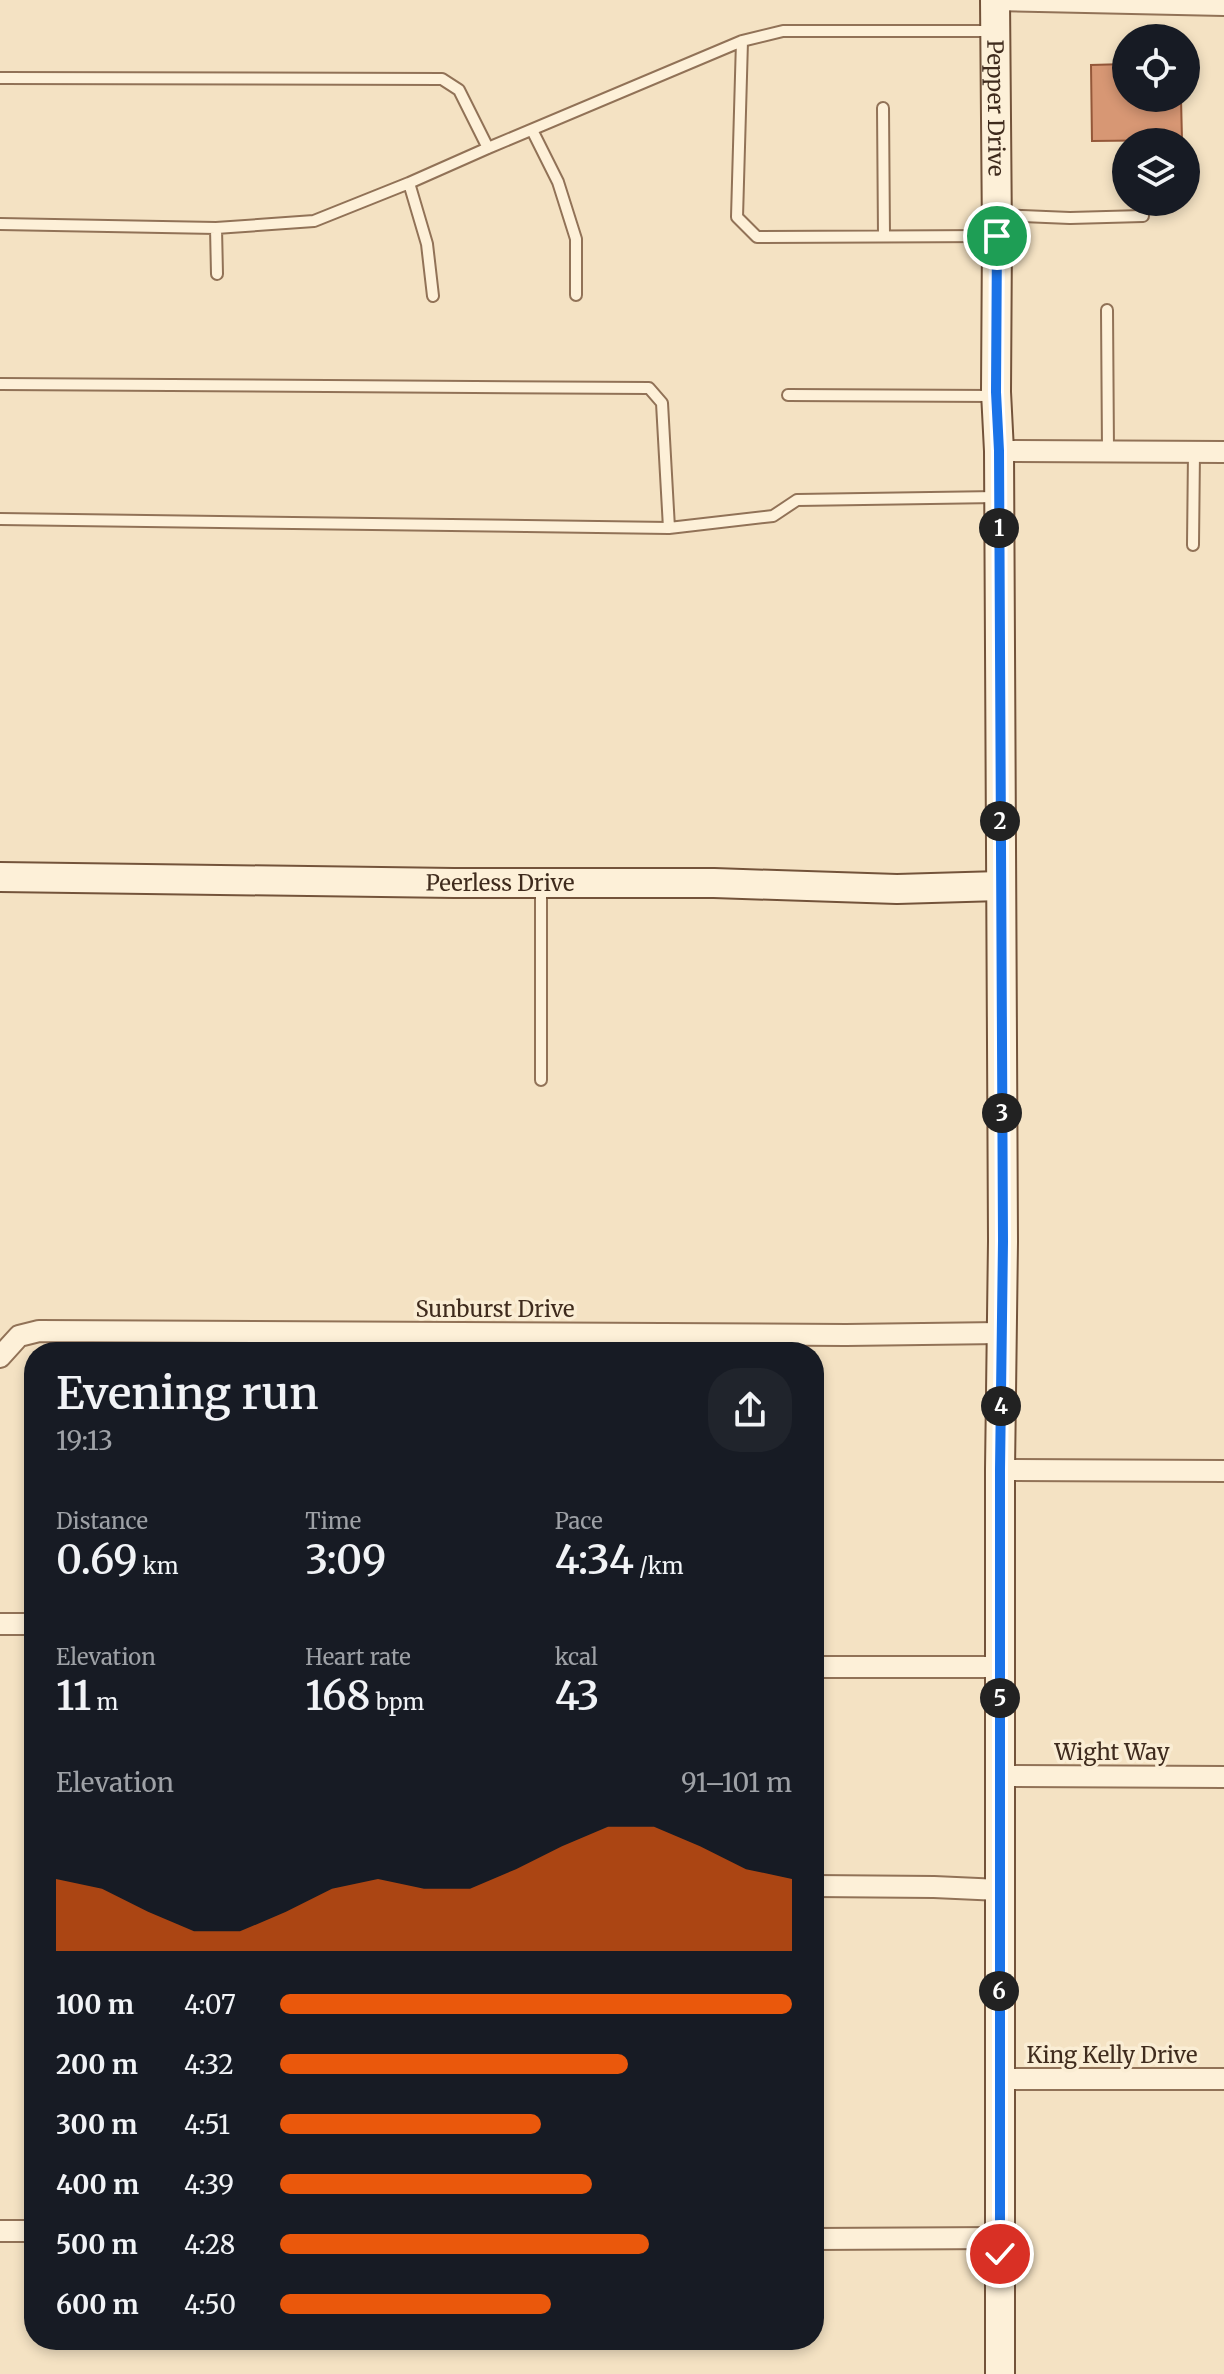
<!DOCTYPE html>
<meta charset="utf-8">
<style>
:root{--surface:#171b24;--page:#20242c;--text:#f1f3f6;--muted:#9ea1a6;--accent:#ea580c}
body{margin:0;font-family:Merriweather,serif;background:var(--page);color:var(--text);height:100vh;display:flex;flex-direction:column;font-size:30px;white-space:nowrap}
*{box-sizing:border-box;margin:0}
p{font-size:26px;color:var(--muted)}
.icon{flex:none;width:44px;height:44px;fill:none;stroke:currentColor;stroke-width:2;stroke-linecap:round;stroke-linejoin:round}
.map{position:relative;flex:1;overflow:hidden}
.details{position:absolute;left:24px;top:1342px;width:800px;height:1008px;display:flex;flex-direction:column;background:var(--surface);border-radius:32px;box-shadow:0 4px 12px #0003}
.details>*{flex:none}
.controls{position:absolute;left:1112px;top:24px;display:grid;gap:16px}
.controls a{display:grid;place-items:center;width:88px;height:88px;border-radius:50%;background:var(--surface);box-shadow:0 4px 12px #0003;font-size:40px}
.pin{position:absolute;display:grid;place-items:center;width:68px;height:68px;color:#fff;margin:-34px;border:4px solid #fff;border-radius:50%;box-shadow:0 2px 8px #0007}
.km{position:absolute;width:40px;height:40px;margin:-20px;border-radius:50%;background:#222;color:#fff;font-size:22px;line-height:40px;text-align:center}
.round{display:grid;place-items:center;flex:none;width:84px;height:84px;border-radius:32px;background:var(--page)}
.head{display:flex;align-items:center;justify-content:space-between;height:136px;padding:0 32px}
h1{font-size:44px;font-weight:600;line-height:60px}
.metrics{display:grid;grid-template-columns:repeat(3,1fr);gap:12px;height:136px;padding:8px 32px}
.metrics div{display:grid;align-content:center}
.metrics b{font-size:40px;font-weight:600}
.metrics small{font-size:22px;font-weight:400}
.metrics p{font-size:22px}
.chart{height:224px;padding:16px 32px}
.chart p{display:flex;justify-content:space-between}
.chart svg{width:100%;height:144px;margin-top:8px;fill:var(--accent);opacity:.7}
ul{padding:0 32px;list-style:none;font-size:26px}
li{display:grid;grid-template-columns:128px 96px 1fr;align-items:center;height:60px}
li i{height:20px;border-radius:10px;background:var(--accent)}
.map>svg:first-child{display:block}
.building{fill:#d79774;stroke:#945739;stroke-width:2}
.lines{fill:none;stroke-linecap:round;stroke-linejoin:round}
.lane-casing{stroke:#917257;stroke-width:14}
.street-casing{stroke:#917257;stroke-width:24}
.secondary-casing{stroke:#73533a;stroke-width:32}
.lane{stroke:#fdf0d8;stroke-width:10}
.street{stroke:#fdf0d8;stroke-width:20}
.secondary{stroke:#fdf0d8;stroke-width:28}
.route-casing{stroke:#fff;stroke-width:16}
.route{stroke:#1a73e8;stroke-width:10}
.labels{text-anchor:middle;dominant-baseline:central;stroke-width:7;stroke-linejoin:round;paint-order:stroke}
.street-label{font-size:22px;fill:#3f2b1d;stroke:#faedd4}
</style>
<div class="map">
<svg width="1224" height="2374" viewBox="0 0 1224 2374">
<rect width="100%" height="100%" fill="#f4e2c3"/>
<path class="building" d="M1126 64V98H1181L1182 140 1092 141 1091 65Z"/>
<g class="lines">
<g class="lane-casing">
<path id="lane" d="M742 41 737 217 757 237 995 236
M0 78 442 79 459 90 488 148
M883 108 884 236
M532 130 558 182 576 239V295
M409 183 427 244 433 296
M999 215 1070 218 1143 216
M0 224 216 228 314 221 409 183 488 148 742 41 783 31H992
M216 228 217 274
M1107 310 1108 451
M0 384 649 388 662 403 669 528
M788 395 994 396
M0 519 669 528 773 516 797 500 997 497
M1193 545 1194 452
M541 1080V885"/>
</g>
<g class="street-casing">
<path id="street" d="M995 0 1224 5
M999 451 1224 452
M0 1357 19 1336 39 1331 846 1335 1000 1333
M1000 1470 1224 1471
M0 1624H34
M814 1667H1000
M1000 1776 1224 1777
M814 1886 934 1887 1000 1890
M999 2079H1224
M0 2231H34
M814 2239 1000 2238"/>
</g>
<g class="secondary-casing">
<g id="secondary">
<path id="s1" d="M995 0 997 236 996 392 999 451 1003 1241 1000 1470V2374"/>
<path id="s2" d="M0 877 454 883H714L897 889 1000 886"/>
</g>
</g>
<use href="#lane" class="lane"/>
<use href="#street" class="street"/>
<use href="#secondary" class="secondary"/>
</g>
<g class="lines">
<g class="route-casing">
<path id="route" d="M997 236 996 392 999 451 1003 1241 1000 1470V2254"/>
</g>
<use href="#route" class="route"/>
</g>
<g class="labels">
<g class="street-label">
<text stroke="none"><textPath href="#s1" startOffset="108">Pepper Drive</textPath></text>
<text stroke="none"><textPath href="#s2" startOffset="500">Peerless Drive</textPath></text>
<text x="495" y="1309">Sunburst Drive</text>
<text x="1112" y="1752">Wight Way</text>
<text x="1112" y="2055">King Kelly Drive</text>
</g>
</g>
</svg>
<div class="controls">
<a><svg class="icon" aria-label="locate" viewBox="0 0 24 24"><circle cx="12" cy="12" r="6"/><path d="M12 2v4M12 18v4M2 12h4M18 12h4"/></svg></a>
<a><svg class="icon" aria-label="layers" viewBox="0 0 24 24"><path d="M12 4l9 5-9 5-9-5zM3 14l9 5 9-5"/></svg></a>
</div>
<div class="pin" style="left:997px;top:236px;background:#1e9e55"><svg class="icon" aria-label="arrive" viewBox="0 0 24 24"><path d="M6 21V4h12l-3 4 3 4H6"/></svg></div>
<div class="pin" style="left:1000px;top:2254px;background:#d93025"><svg class="icon" aria-label="check" viewBox="0 0 24 24"><path d="M5 12l5 5 9-10"/></svg></div>
<b class="km" style="left:999px;top:528px">1</b>
<b class="km" style="left:1000px;top:821px">2</b>
<b class="km" style="left:1002px;top:1113px">3</b>
<b class="km" style="left:1001px;top:1406px">4</b>
<b class="km" style="left:1000px;top:1698px">5</b>
<b class="km" style="left:999px;top:1991px">6</b>
<section class="details">
<div class="head"><div><h1>Evening run</h1><p>19:13</p></div><a class="round"><svg class="icon" aria-label="share" viewBox="0 0 24 24"><path d="M12 15V3M7 8l5-5 5 5M5 13v7h14v-7"/></svg></a></div>
<div class="metrics">
<div><p>Distance</p><b>0.69<small> km</small></b></div>
<div><p>Time</p><b>3:09</b></div>
<div><p>Pace</p><b>4:34<small> /km</small></b></div>
</div>
<div class="metrics">
<div><p>Elevation</p><b>11<small> m</small></b></div>
<div><p>Heart rate</p><b>168<small> bpm</small></b></div>
<div><p>kcal</p><b>43</b></div>
</div>
<div class="chart"><p><span>Elevation</span>91–101 m</p>
<svg viewBox="0 0 160 44" preserveAspectRatio="none"><path d="M0 44V22L10 25L20 32L30 38L40 38L50 32L60 25L70 22L80 25L90 25L100 19L110 12L120 6L130 6L140 12L150 19L160 22V44z"/></svg>
</div>
<ul>
<li><b>100 m</b>4:07<i style="width:100%"></i></li>
<li><b>200 m</b>4:32<i style="width:68%"></i></li>
<li><b>300 m</b>4:51<i style="width:51%"></i></li>
<li><b>400 m</b>4:39<i style="width:61%"></i></li>
<li><b>500 m</b>4:28<i style="width:72%"></i></li>
<li><b>600 m</b>4:50<i style="width:53%"></i></li>
</ul>
</section>
</div>
